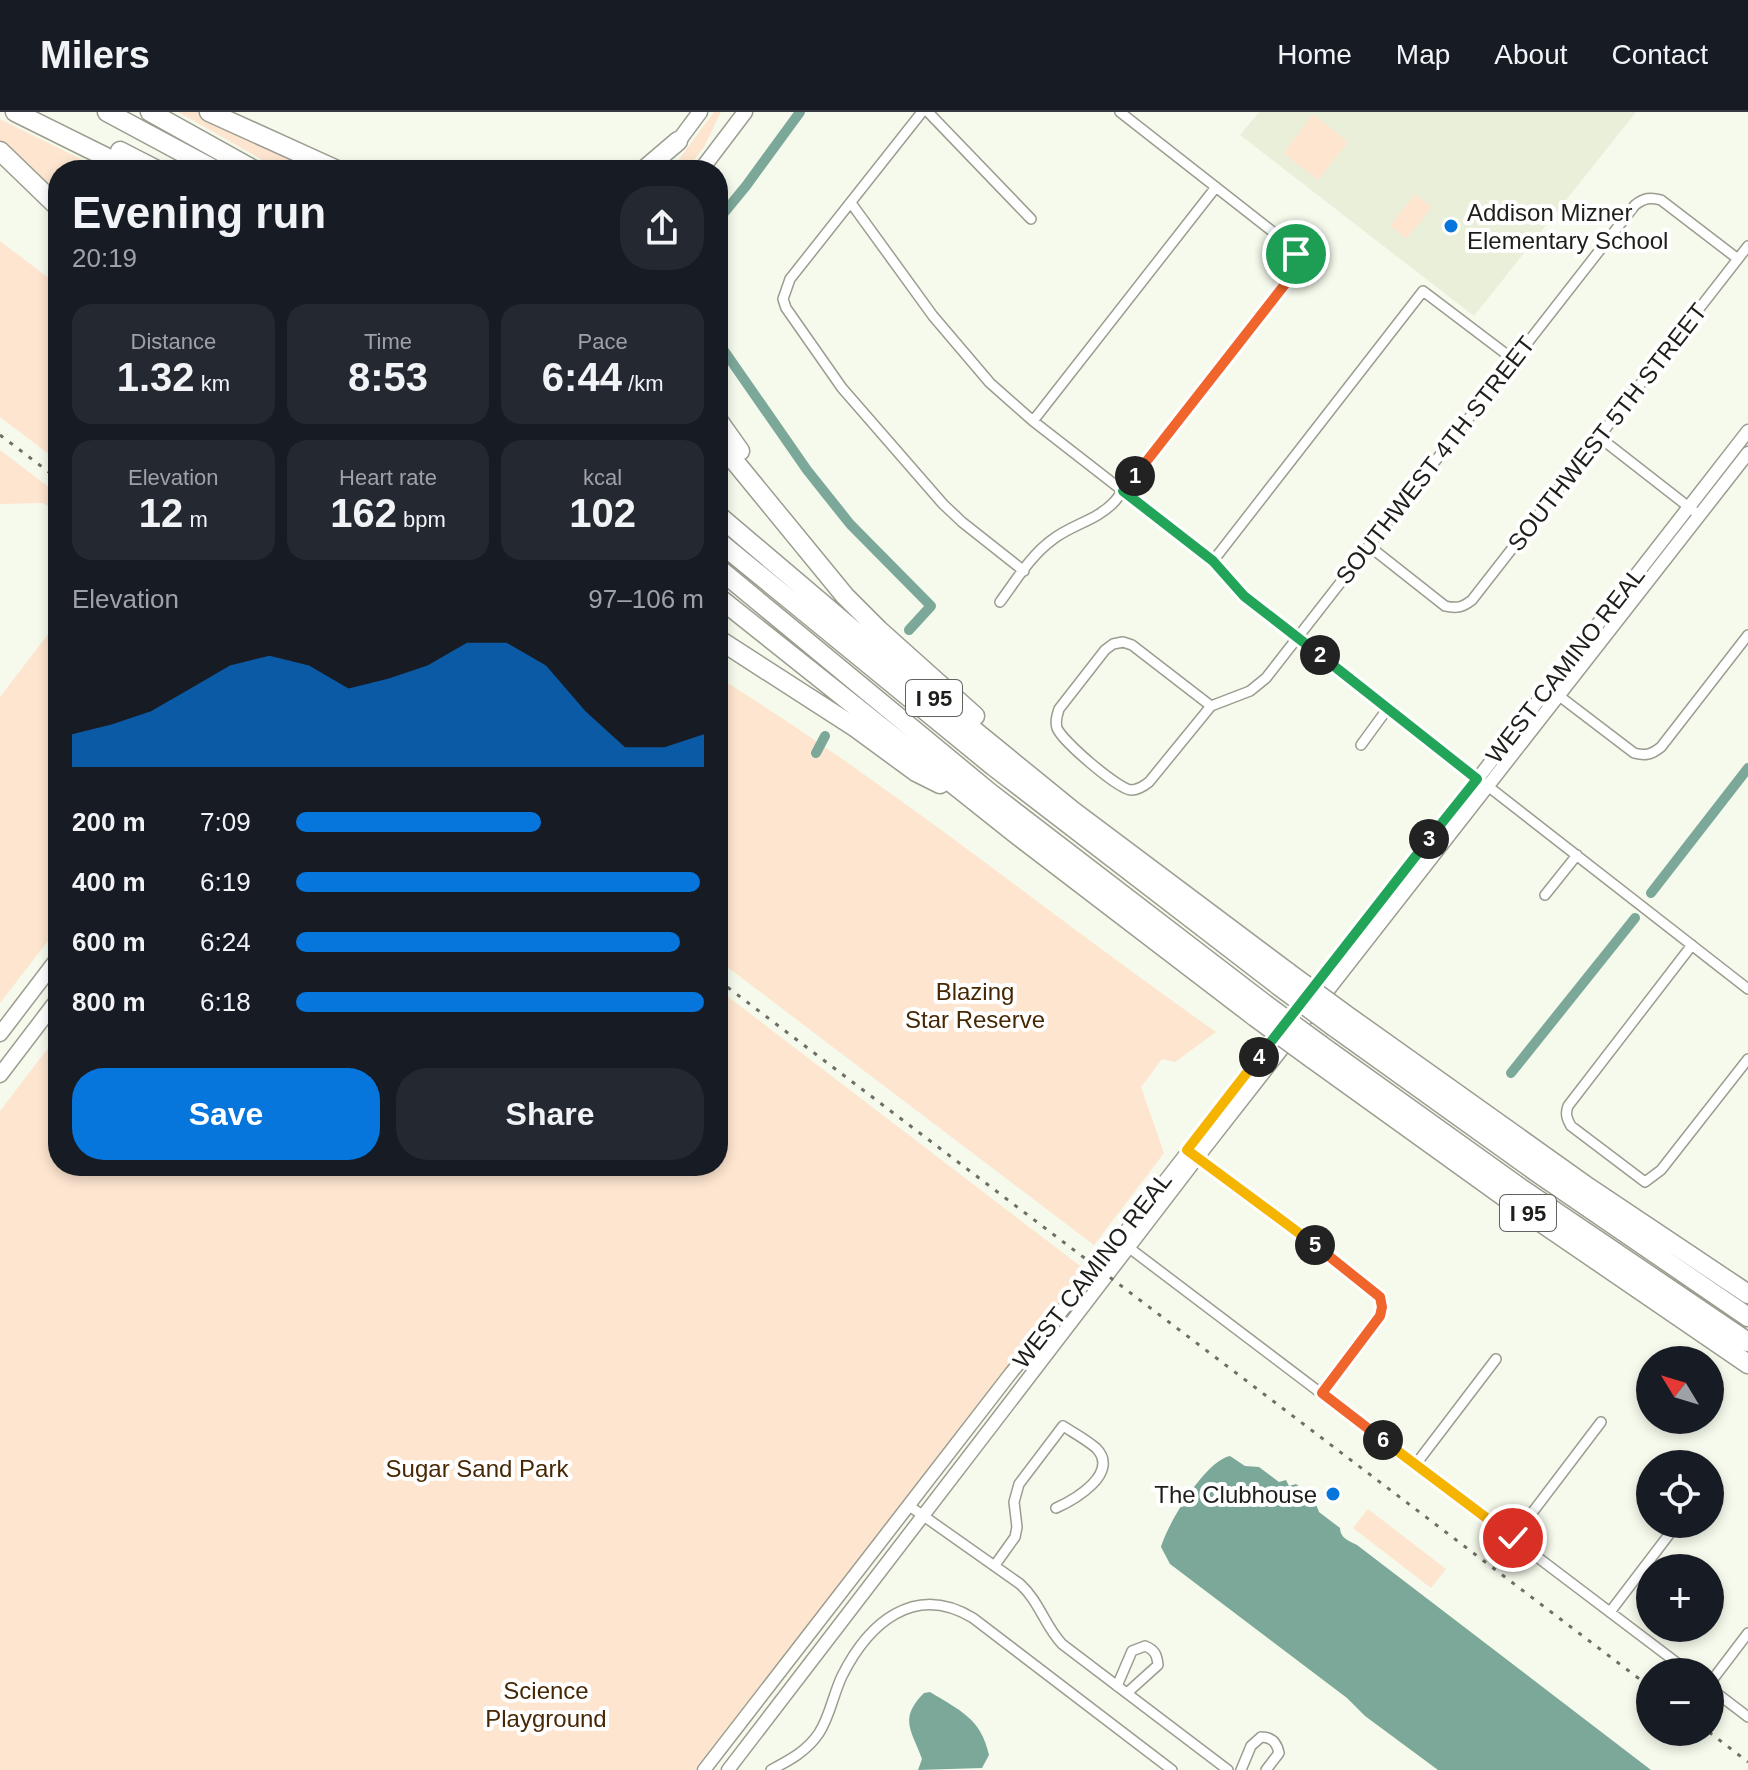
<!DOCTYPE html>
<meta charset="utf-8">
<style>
:root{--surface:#171b24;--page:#242831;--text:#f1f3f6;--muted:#9ea1a6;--line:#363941;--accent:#0675dc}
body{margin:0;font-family:Helvetica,sans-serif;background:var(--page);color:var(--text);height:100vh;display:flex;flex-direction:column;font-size:30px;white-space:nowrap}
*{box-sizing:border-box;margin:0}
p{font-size:26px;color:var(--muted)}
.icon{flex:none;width:44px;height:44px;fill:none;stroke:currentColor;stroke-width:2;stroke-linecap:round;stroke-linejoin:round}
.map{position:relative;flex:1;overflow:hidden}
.sheet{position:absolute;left:48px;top:48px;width:680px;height:1016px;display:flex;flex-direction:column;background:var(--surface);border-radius:32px;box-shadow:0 4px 12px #0003}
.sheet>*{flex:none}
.needle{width:52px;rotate:308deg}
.fabs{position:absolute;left:1636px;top:1234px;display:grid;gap:16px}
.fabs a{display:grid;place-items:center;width:88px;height:88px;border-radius:50%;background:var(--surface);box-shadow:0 4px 12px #0003;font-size:40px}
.pin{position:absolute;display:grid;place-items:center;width:68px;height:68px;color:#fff;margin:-34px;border:4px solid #fff;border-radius:50%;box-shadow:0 2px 8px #0007}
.km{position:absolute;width:40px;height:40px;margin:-20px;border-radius:50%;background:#222;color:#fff;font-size:22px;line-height:40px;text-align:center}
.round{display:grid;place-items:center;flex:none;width:84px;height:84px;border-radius:32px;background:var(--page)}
.headline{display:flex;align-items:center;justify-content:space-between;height:136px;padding:0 24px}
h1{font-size:44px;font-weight:800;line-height:60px}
.figures{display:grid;grid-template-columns:repeat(3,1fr);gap:12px;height:136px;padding:8px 24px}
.figures div{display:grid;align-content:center;border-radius:20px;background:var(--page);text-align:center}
.figures b{font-size:40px;font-weight:800}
.figures small{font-size:22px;font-weight:400}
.figures p{font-size:22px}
.chart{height:224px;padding:16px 24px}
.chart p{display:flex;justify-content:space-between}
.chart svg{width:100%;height:144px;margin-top:8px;fill:var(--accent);opacity:.7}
.cta{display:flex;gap:16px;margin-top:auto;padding:16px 24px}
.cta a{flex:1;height:92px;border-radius:32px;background:var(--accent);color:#fff;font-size:32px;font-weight:800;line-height:92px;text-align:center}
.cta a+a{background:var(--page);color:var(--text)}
ul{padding:0 24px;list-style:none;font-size:26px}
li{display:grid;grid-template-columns:128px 96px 1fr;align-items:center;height:60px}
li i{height:20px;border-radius:10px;background:var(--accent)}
header{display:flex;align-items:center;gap:48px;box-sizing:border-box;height:112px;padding:0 40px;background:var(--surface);border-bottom:2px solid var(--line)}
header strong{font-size:38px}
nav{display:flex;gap:44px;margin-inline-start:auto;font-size:28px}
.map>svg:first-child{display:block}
.built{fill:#eaefda}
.green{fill:#fde5cf}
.water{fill:#7ca89a}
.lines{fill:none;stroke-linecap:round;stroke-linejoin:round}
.canal{stroke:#7ca89a;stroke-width:10}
.minor-casing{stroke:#9a9d90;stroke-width:12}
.tertiary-casing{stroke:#9a9d90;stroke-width:15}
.primary-casing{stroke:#9a9d90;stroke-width:17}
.motorway-casing{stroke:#9a9d90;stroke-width:21}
.minor{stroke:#fff;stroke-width:9}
.tertiary{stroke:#fff;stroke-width:12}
.primary{stroke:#fff;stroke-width:14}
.motorway{stroke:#fff;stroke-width:18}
.rail{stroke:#6d6f67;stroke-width:3;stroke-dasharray:4 8;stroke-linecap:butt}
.motorway-bridge-casing{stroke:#9a9d90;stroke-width:21;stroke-linecap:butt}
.motorway-bridge{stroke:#fff;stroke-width:18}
.split-1-casing{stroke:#fff;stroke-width:16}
.split-2-casing{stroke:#fff;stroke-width:16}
.split-3-casing{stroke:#fff;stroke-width:16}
.split-4-casing{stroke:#fff;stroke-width:16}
.split-5-casing{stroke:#fff;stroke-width:16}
.split-6-casing{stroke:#fff;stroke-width:16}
.split-7-casing{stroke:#fff;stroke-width:16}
.split-1{stroke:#f0652b;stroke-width:10}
.split-2{stroke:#22a559;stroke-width:10}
.split-3{stroke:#22a559;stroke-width:10}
.split-4{stroke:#22a559;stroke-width:10}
.split-5{stroke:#f5b400;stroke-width:10}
.split-6{stroke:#f0652b;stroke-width:10}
.split-7{stroke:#f5b400;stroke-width:10}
.poi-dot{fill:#0675dc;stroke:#fff;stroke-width:3}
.labels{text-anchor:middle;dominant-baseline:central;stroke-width:8;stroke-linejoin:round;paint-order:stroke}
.shield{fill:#fff;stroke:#62625f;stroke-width:2}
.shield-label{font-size:22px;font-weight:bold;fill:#1e1f1a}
.poi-label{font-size:24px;fill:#1e1f1a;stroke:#fff;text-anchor:start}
.street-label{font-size:24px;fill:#1e1f1a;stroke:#fff}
.park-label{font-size:24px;fill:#472804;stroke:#fff}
</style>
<header>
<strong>Milers</strong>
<nav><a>Home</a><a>Map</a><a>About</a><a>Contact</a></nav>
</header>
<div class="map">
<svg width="1748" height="1658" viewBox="0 0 1748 1658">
<rect width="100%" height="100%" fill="#f6faec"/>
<path class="built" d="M1259 0H1636L1474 204 1240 23Z"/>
<path class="green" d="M178 0H200L322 58H280Z
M714 0H721L704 35 686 58H671Z
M1313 2 1348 30 1318 68 1283 41Z
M0 7 103 58H58V86L0 31Z
M1415 82 1432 95 1406 127 1390 114Z
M0 129 58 173V349L0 305Z
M0 338 58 382V401L43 391 0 392Z
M58 506V816L0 891V585L52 517Z
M718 565C891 672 1049 803 1216 920L1175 950 1162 947 1141 975 1164 1041 1094 1133 718 848Z
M718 877 1088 1160 695 1658H0V999L58 923V1054H718Z
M1368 1397 1446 1457 1431 1476 1353 1416Z"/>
<path class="water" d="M1230 1344 1245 1354 1259 1355 1279 1370 1286 1368 1289 1374 1296 1372 1313 1385 1319 1400 1340 1416C1340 1426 1349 1429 1357 1433L1651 1658H1438L1365 1604 1347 1586 1170 1452 1161 1435C1168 1411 1205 1349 1230 1344Z
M930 1580C959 1598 981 1606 989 1643L982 1656 918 1658 922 1647C912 1619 898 1607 924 1581Z"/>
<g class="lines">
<path class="canal" d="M718 108 746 74 800 0
M718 230 807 358 850 412 931 494 909 518
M816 641 825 624
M1651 781 1748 656
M1511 961 1635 806"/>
<g class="minor-casing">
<path id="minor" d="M922 0 790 167 783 187 786 196 842 276 943 392 962 410 1024 459
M928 0 1031 107
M851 91 933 204 990 271 1033 309 1213 449 1244 484 1748 877
M1033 309 1216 75
M1599 325 1699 403
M1369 434 1445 494C1457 497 1463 495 1472 488L1748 134
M1213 449 1423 179 1514 248
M1000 490C1015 470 1031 443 1052 428 1072 412 1097 409 1115 389L1293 162C1298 151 1297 144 1291 134L1120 0
M1123 530 1132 533 1211 594 1149 670C1144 674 1138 678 1131 678 1118 677 1062 629 1057 616 1055 609 1057 603 1059 597L1105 538 1113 532Z
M1554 580 1634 641C1645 644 1651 643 1661 635L1748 523
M1211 594 1250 579 1266 566 1635 93C1644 86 1650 85 1661 88L1738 147
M1361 633 1388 596
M1545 783 1577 743
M1692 833 1568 994C1565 1002 1567 1007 1571 1014L1645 1070 1661 1058 1748 947
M1195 1044 1374 1178C1381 1187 1383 1193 1380 1204L1322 1281
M1128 1135 1689 1560
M1416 1352 1496 1247
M908 1393 1020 1472C1039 1489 1045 1514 1062 1532L1228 1658
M1513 1426 1601 1310
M995 1453 1015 1425 1017 1415 1014 1390 1019 1372 1063 1314C1074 1321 1087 1328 1096 1336 1121 1361 1074 1388 1056 1396
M1610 1500 1677 1412
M1710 1571 1748 1521
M1117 1574 1132 1539 1145 1534C1155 1538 1157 1543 1158 1553L1127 1581
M1710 1576 1748 1605
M771 1658C790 1648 807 1639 819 1621 830 1604 833 1583 842 1564 868 1512 914 1470 973 1506L1172 1658
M1241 1658 1251 1634 1261 1625C1272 1625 1277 1631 1279 1641L1266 1658"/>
</g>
<g class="tertiary-casing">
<path id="tertiary" d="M704 1658 1011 1261 1101 1151 1748 319
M728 1658 1198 1045 1748 341"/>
</g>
<g class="primary-casing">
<path id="primary" d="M674 35 700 0
M701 58 745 0
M0 922 58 846
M0 963 58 887"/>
</g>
<g class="motorway-casing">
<path id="motorway" d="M15 0 132 58
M107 0 215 58
M150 0 254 58
M209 0 337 58
M0 39 58 95
M120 39 157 58
M644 58 678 29
M718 308 740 339
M718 329 845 484 879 518 975 604
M718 403 916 571 1073 699 1289 861
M718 429 993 654 1279 874
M718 456 989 680 1265 892
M718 485 1017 723 1255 905
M718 527 856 616 916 660 940 672
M1345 902 1588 1075 1748 1182
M1334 915 1539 1062 1748 1205
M1321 933 1522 1077 1748 1230
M1311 946 1514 1092 1748 1252"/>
</g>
<use href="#minor" class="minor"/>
<use href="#tertiary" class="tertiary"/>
<use href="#primary" class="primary"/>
<use href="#motorway" class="motorway"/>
<path class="rail" d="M0 323 58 367
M718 868 1650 1575
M1709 1620 1748 1650"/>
<g class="motorway-bridge-casing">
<path id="motorway-bridge" d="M1289 861 1345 902
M1279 874 1334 915
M1265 892 1321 933
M1255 905 1311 946"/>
</g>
<use href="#motorway-bridge" class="motorway-bridge"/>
</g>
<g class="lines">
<g class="split-1-casing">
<path id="split-1" d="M1135 364 1293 162 1297 153 1296 142"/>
</g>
<g class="split-2-casing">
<path id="split-2" d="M1135 364 1123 379 1213 449 1244 484 1320 543"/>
</g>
<g class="split-3-casing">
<path id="split-3" d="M1320 543 1477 667 1429 727"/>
</g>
<g class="split-4-casing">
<path id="split-4" d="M1259 945 1429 727"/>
</g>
<g class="split-5-casing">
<path id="split-5" d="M1259 945 1187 1038 1315 1133"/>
</g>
<g class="split-6-casing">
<path id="split-6" d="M1315 1133 1380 1185 1382 1195 1380 1204 1322 1281 1383 1328"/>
</g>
<g class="split-7-casing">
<path id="split-7" d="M1383 1328 1513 1426"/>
</g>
<use href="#split-1" class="split-1"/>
<use href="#split-2" class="split-2"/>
<use href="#split-3" class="split-3"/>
<use href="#split-4" class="split-4"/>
<use href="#split-5" class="split-5"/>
<use href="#split-6" class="split-6"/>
<use href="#split-7" class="split-7"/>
</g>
<g class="poi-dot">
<circle cx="1451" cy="114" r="8"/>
<circle cx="1333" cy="1382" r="8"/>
</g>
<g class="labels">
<g class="shield">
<rect x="906" y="568" width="56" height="36" rx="6"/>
<rect x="1500" y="1083" width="56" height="36" rx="6"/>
</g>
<g class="shield-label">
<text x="934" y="586">I 95</text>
<text x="1528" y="1101">I 95</text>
</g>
<g class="poi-label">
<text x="1467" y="100">Addison Mizner<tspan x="1467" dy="28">Elementary School</tspan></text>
<text x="1317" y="1382" text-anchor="end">The Clubhouse</text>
</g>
<g class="street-label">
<text transform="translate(1607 315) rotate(-52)">SOUTHWEST 5TH STREET</text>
<text transform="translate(1435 348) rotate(-52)">SOUTHWEST 4TH STREET</text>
<text transform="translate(1565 553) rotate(-52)">WEST CAMINO REAL</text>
<text transform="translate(1092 1158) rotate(-52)">WEST CAMINO REAL</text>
</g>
<g class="park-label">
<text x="975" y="879">Blazing<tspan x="975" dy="28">Star Reserve</tspan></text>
<text x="477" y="1356">Sugar Sand Park</text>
<text x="546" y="1578">Science<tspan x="546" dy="28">Playground</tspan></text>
</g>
</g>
</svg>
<div class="fabs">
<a><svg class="needle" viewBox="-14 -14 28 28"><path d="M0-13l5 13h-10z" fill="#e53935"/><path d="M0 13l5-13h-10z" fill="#9ea1a6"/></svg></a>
<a><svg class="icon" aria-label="locate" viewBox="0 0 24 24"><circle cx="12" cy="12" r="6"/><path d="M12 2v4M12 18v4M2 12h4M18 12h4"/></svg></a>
<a>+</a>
<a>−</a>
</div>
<div class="pin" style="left:1296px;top:142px;background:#1e9e55"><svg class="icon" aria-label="arrive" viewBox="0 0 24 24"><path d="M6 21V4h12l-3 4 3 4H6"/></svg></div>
<div class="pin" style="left:1513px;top:1426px;background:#d93025"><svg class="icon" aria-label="check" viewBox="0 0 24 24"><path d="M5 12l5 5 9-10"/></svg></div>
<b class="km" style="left:1135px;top:364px">1</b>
<b class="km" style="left:1320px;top:543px">2</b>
<b class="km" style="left:1429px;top:727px">3</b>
<b class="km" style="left:1259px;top:945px">4</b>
<b class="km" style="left:1315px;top:1133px">5</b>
<b class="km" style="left:1383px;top:1328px">6</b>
<section class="sheet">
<div class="headline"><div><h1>Evening run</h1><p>20:19</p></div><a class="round"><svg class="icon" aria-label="share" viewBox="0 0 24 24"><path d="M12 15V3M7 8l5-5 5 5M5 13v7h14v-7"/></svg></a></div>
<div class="figures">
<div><p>Distance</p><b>1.32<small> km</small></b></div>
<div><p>Time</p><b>8:53</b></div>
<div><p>Pace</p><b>6:44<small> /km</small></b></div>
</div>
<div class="figures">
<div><p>Elevation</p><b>12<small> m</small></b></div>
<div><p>Heart rate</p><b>162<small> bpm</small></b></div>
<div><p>kcal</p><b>102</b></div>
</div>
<div class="chart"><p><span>Elevation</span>97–106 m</p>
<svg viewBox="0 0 160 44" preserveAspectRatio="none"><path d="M0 44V34L10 31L20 27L30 20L40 13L50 10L60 13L70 20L80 17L90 13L100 6L110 6L120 13L130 27L140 38L150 38L160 34V44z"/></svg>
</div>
<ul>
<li><b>200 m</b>7:09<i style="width:60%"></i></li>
<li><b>400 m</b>6:19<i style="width:99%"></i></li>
<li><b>600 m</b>6:24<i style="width:94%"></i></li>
<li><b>800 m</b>6:18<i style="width:100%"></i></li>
</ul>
<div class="cta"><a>Save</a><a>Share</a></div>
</section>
</div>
